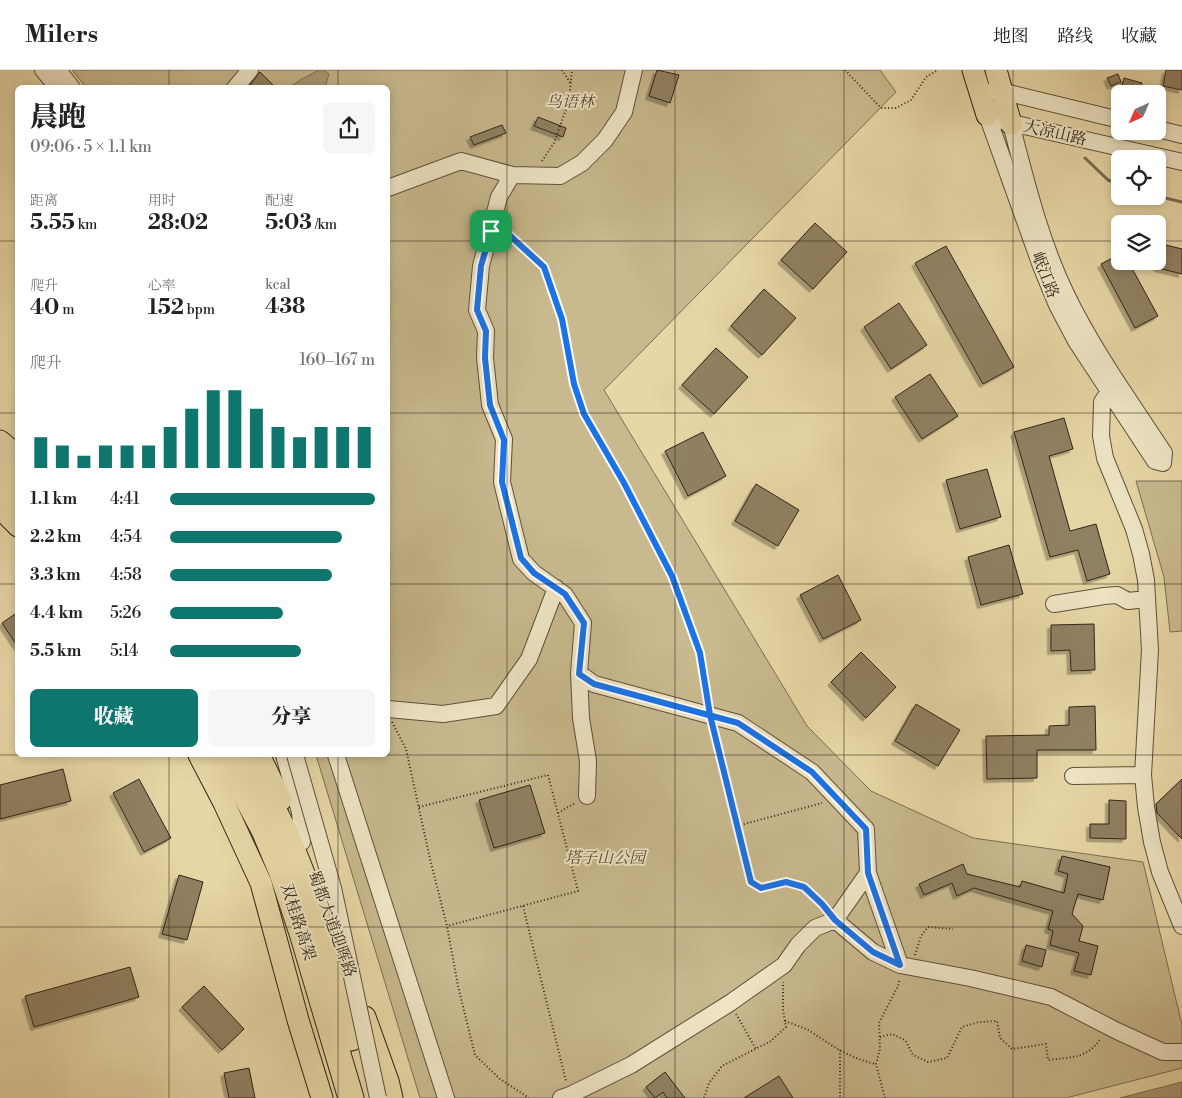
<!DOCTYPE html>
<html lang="zh">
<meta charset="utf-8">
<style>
:root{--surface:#fff;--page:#f6f6f6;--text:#222;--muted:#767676;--line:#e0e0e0;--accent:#0f766e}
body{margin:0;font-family:"Libre Bodoni","Noto Serif SC",serif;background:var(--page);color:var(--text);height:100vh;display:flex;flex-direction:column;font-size:19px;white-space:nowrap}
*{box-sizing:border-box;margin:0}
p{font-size:16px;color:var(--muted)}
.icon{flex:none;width:28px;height:28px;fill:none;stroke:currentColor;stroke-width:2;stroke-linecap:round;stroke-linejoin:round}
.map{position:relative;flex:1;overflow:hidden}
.sheet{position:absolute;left:15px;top:15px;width:375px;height:672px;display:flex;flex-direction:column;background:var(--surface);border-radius:8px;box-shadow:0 2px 8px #0003}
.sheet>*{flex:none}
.needle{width:32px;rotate:225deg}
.buttons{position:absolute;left:1111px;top:15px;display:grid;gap:10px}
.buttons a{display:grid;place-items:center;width:55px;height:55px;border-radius:8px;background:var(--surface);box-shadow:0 2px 8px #0003;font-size:25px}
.pin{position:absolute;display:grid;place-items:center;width:42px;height:42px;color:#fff;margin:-21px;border-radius:10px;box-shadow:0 2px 8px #0006}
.round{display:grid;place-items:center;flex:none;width:52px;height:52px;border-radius:8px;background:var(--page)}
.head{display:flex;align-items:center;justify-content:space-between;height:85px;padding:0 15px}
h1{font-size:28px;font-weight:800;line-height:38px}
.metrics{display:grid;grid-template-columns:repeat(3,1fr);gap:8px;height:85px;padding:5px 15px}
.metrics div{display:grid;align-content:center}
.metrics b{font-size:21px;font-weight:800}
.metrics small{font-size:14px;font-weight:400}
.metrics p{font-size:14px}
.chart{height:140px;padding:10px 15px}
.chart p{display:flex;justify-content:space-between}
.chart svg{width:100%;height:90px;margin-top:5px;stroke:var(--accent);stroke-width:6}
.action{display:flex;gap:10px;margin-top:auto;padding:10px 15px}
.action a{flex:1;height:58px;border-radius:8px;background:var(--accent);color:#fff;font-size:20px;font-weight:800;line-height:58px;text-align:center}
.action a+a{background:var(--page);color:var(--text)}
ul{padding:0 15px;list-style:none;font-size:16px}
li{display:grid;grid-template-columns:80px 60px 1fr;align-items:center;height:38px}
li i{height:12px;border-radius:6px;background:var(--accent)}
header{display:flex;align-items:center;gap:30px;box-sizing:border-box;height:70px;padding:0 25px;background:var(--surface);border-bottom:1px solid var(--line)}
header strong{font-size:24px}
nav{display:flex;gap:28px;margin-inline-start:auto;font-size:18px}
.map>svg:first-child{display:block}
.green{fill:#c8b98e;stroke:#7c6e54}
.water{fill:#a99a76;stroke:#796b51}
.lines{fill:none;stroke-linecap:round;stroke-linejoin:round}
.stream{stroke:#796b51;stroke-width:3}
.building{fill:#908162;stroke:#312419;filter:url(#shadow)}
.minor-casing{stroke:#5e513c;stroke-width:18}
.major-casing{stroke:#312419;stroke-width:23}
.highway-casing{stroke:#312419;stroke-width:27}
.path{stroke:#312419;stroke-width:2;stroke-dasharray:1 2.5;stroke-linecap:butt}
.minor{stroke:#efe5c5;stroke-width:16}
.major{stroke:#e7d7a6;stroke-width:21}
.highway{stroke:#e7d7a6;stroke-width:25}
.minor-bridge-casing{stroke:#5e513c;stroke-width:18;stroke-linecap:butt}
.minor-bridge{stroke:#efe5c5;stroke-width:16}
.route-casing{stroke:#fff;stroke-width:10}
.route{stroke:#1a73e8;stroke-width:6}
.grid{fill:none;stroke:#312419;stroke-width:1;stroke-opacity:0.55}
.labels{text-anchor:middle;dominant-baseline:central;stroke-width:4;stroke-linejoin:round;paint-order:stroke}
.park-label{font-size:16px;font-style:italic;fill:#574936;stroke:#efe5c5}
.street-label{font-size:16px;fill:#312419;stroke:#efe5c5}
</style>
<header>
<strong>Milers</strong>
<nav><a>地图</a><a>路线</a><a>收藏</a></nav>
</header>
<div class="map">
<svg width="1182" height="1028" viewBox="0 0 1182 1028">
<defs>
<filter id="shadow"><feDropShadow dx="-3.5" dy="3.5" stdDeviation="0" flood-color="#0004"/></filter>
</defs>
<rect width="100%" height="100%" fill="#e7d7a6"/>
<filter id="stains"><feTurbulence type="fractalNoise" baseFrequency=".004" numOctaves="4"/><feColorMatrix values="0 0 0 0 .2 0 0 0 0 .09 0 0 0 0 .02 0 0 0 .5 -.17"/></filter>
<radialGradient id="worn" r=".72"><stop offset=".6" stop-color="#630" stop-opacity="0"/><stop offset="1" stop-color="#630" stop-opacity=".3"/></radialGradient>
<path class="green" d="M72 0H880L896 22 604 320 807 656 871 721 973 768 1143 792 1182 955V998L1066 1028H420L316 685H388V18L86 17Z
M1136 411H1182V561L1170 562 1164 507Z"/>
<path class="water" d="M319 0H324L329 4 325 17H290L300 10Z
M1182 1012V1028H1120Z"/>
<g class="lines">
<path class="stream" d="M1085 88 1108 110 1120 115
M1157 126 1182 132"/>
</g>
<path class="building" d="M657 0 679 5 670 33 649 26Z
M1166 0H1182V20L1163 16Z
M260 2 276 18H248Z
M1118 4 1121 12 1111 16 1107 8Z
M1124 8 1142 13 1139 24 1121 19Z
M538 47 566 58 563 67 534 56Z
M502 55 506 63 474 75 470 67Z
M815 153 847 182 813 219 781 190Z
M1158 173 1182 179V204L1158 198Z
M946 176 1014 297 983 314 915 193Z
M1120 184V191H1128L1158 246 1135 258 1101 194Z
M764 219 796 248 762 285 731 256Z
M899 233 927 275 891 299 864 257Z
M716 278 748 307 714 344 682 315Z
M930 304 958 346 922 369 895 327Z
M1064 348 1073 379 1049 386 1070 461 1096 454 1110 504 1087 511 1078 480 1050 487 1014 362Z
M703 362 726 406 688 426 665 381Z
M987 399 1001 447 960 459 946 410Z
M756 414 799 440 778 476 735 451Z
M1009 475 1023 524 981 535 968 487Z
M838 505 861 550 823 569 800 525Z
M18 542V577L2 553Z
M1094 554 1095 600 1071 601 1070 580 1051 581V555Z
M861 582 896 617 866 648 831 612Z
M916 634 960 660 938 696 895 671Z
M1095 636 1096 680H1037V708L987 709 986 666 1049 665V656L1069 655V637Z
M63 699 71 731 0 749V715Z
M139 709 171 768 144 782 113 723Z
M1182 709V769L1157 743 1156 734Z
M530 715 545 763 494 778 479 730Z
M1109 730 1126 731V769L1090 768V754H1109Z
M1062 786 1110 797 1103 830 1078 824 1072 844 1083 856 1079 871 1098 876 1091 905 1074 901 1079 883 1050 875 1053 861 1048 859 1053 841 974 818 957 826 952 813 924 825 919 814 963 794 967 804 1020 817 1022 811 1064 823 1068 804 1058 801Z
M179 805 203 812 187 870 162 864Z
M1026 875 1046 880 1042 897 1022 891Z
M130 897 139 927 34 957 25 926Z
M204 916 244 959 222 980 182 937Z
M249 998 255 1028H229L224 1003Z
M665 1002 685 1028H667L663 1022 655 1028 646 1017Z
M779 1006 793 1028H744Z"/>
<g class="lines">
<g class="minor-casing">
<path id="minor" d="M43 0 58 18
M58 0 72 18
M634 0 624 42 605 70 582 93 560 106 512 105 499 127 481 196 477 240 486 261 485 288 490 335 504 369 502 412 521 489 534 503 565 525 583 553 579 603 594 614 738 653 812 702 866 759 868 803 900 895
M235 18 250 0
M993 21H1001L1120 50
M987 45 1041 196 1057 235 1076 271 1155 391 1163 393 1164 383C1130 331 1093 280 1066 224 1040 170 1026 111 1011 54
M1003 51 1182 92
M1158 59 1182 65
M388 118 461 91 512 105
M1114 314 1102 332 1101 366 1105 388 1134 459 1141 484 1146 510 1150 580 1143 705 1146 737 1152 772 1160 802 1182 856
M1054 534 1104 526 1117 525 1128 531 1147 529
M579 603 581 648 588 691 587 726
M388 639 443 644 496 636 529 589 556 518
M284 685 300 742 302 772
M336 685 446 1028
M1073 706 1143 705
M835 850 873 882 900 895 970 908 1051 927 1117 961 1163 982H1182
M561 1028 570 1025 631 995 730 933 784 895 798 875 815 858 835 850 868 803"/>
</g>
<g class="major-casing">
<path id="major" d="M973 0 987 45
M996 0 1011 54
M0 371 18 386
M0 438 18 456
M199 685 224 733 261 813 298 950 322 1028
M259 685 281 730
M319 817 342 880
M365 947 388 1011 392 1028"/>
</g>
<g class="highway-casing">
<path id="highway" d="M0 389 18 403
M0 411 18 427
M224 685 264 760 282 803 302 863 351 1028
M243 685C262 718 281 751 295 786 319 845 334 907 351 968"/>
</g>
<path class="path" d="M562 0 571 14
M845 0 881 38H896L911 30 926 7 938 0
M542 91 554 73 569 31 572 0
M503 162H506L544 197 562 249 574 314 584 344 624 413 672 506 700 583 707 629
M392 652 406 679 430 789 447 856 458 916 475 985 500 1009 529 1028
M714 661 751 813C769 821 769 813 785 813 802 812 816 827 826 839
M419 737 548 705 578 821 447 856
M558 743 575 733
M737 756 822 733
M523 836 566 1011
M915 885 921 866 928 857 953 859
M736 944 756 979
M785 951C793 954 802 957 810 961 831 975 851 989 876 994
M880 967 892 964 905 970 913 985 928 992 947 988 962 957 979 952 997 951 1000 968 1012 979 1046 974 1048 990C1071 987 1087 989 1101 968
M840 980V1028
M704 1028 709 1013 722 996 771 971 786 957 783 940V912
M885 1028 876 994 880 979 879 953 899 914V909"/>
<use href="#minor" class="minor"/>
<use href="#major" class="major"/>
<use href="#highway" class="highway"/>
<g class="minor-bridge-casing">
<path id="minor-bridge" d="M295 685 333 818 378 1028"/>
</g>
<use href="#minor-bridge" class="minor-bridge"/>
</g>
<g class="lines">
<g class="route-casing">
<path id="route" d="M491 161 481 196 477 240 486 261 485 288 490 335 504 370 502 412 521 488 534 503 565 524 584 553 579 604 594 614 738 653 812 702 866 759 868 803 900 895 873 882 835 850 822 834 804 817 786 812 761 818 751 812 710 645 700 583 672 506 624 413 584 344 574 314 562 249 544 197 506 162 491 161"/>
</g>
<use href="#route" class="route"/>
</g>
<path class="grid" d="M169 0V18M338 0V18M507 0V1028M675 0V1028M844 0V1028M1013 0V1028M0 171H18M388 171H1120M1158 171H1182M0 343H18M388 343H1182M0 514H18M388 514H1182M0 685H1182M169 685V1028M338 685V1028M0 857H1182"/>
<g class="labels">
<g class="park-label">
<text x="570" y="32">鸟语林</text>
<text x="605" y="788">塔子山公园</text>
</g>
<g class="street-label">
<text transform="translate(1055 63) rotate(13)">大凉山路</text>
<text transform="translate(1045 205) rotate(69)">岷江路</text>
<text transform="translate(298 852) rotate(72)">双桂路高架</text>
<text transform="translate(332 854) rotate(70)">蜀都大道迎晖路</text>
</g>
</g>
<rect width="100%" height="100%" filter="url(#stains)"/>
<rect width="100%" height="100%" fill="url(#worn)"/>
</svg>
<div class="buttons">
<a><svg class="needle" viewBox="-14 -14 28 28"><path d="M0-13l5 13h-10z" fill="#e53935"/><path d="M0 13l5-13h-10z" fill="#767676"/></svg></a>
<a><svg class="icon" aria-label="locate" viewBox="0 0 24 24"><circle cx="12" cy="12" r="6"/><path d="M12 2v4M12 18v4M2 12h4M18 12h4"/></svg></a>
<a><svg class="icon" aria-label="layers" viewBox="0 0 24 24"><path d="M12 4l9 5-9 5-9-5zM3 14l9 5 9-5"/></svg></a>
</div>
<div class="pin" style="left:491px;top:161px;background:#1e9e55"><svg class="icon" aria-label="arrive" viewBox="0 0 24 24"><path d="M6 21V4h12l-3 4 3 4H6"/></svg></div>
<section class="sheet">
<div class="head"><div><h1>晨跑</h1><p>09:06 · 5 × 1.1 km</p></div><a class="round"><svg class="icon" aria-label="share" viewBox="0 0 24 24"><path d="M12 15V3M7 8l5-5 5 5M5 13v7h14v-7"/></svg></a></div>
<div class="metrics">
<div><p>距离</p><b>5.55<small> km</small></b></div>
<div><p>用时</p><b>28:02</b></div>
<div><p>配速</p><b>5:03<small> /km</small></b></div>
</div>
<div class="metrics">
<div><p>爬升</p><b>40<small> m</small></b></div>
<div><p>心率</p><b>152<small> bpm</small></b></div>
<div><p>kcal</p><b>438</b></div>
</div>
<div class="chart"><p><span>爬升</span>160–167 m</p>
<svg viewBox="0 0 160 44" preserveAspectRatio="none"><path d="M5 44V29M15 44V33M25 44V38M35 44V33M45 44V33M55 44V33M65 44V24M75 44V15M85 44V6M95 44V6M105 44V15M115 44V24M125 44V29M135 44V24M145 44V24M155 44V24"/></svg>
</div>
<ul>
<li><b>1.1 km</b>4:41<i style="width:100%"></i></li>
<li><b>2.2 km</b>4:54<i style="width:84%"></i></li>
<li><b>3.3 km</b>4:58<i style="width:79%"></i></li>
<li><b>4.4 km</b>5:26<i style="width:55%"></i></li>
<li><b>5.5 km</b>5:14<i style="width:64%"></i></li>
</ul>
<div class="action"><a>收藏</a><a>分享</a></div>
</section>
</div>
